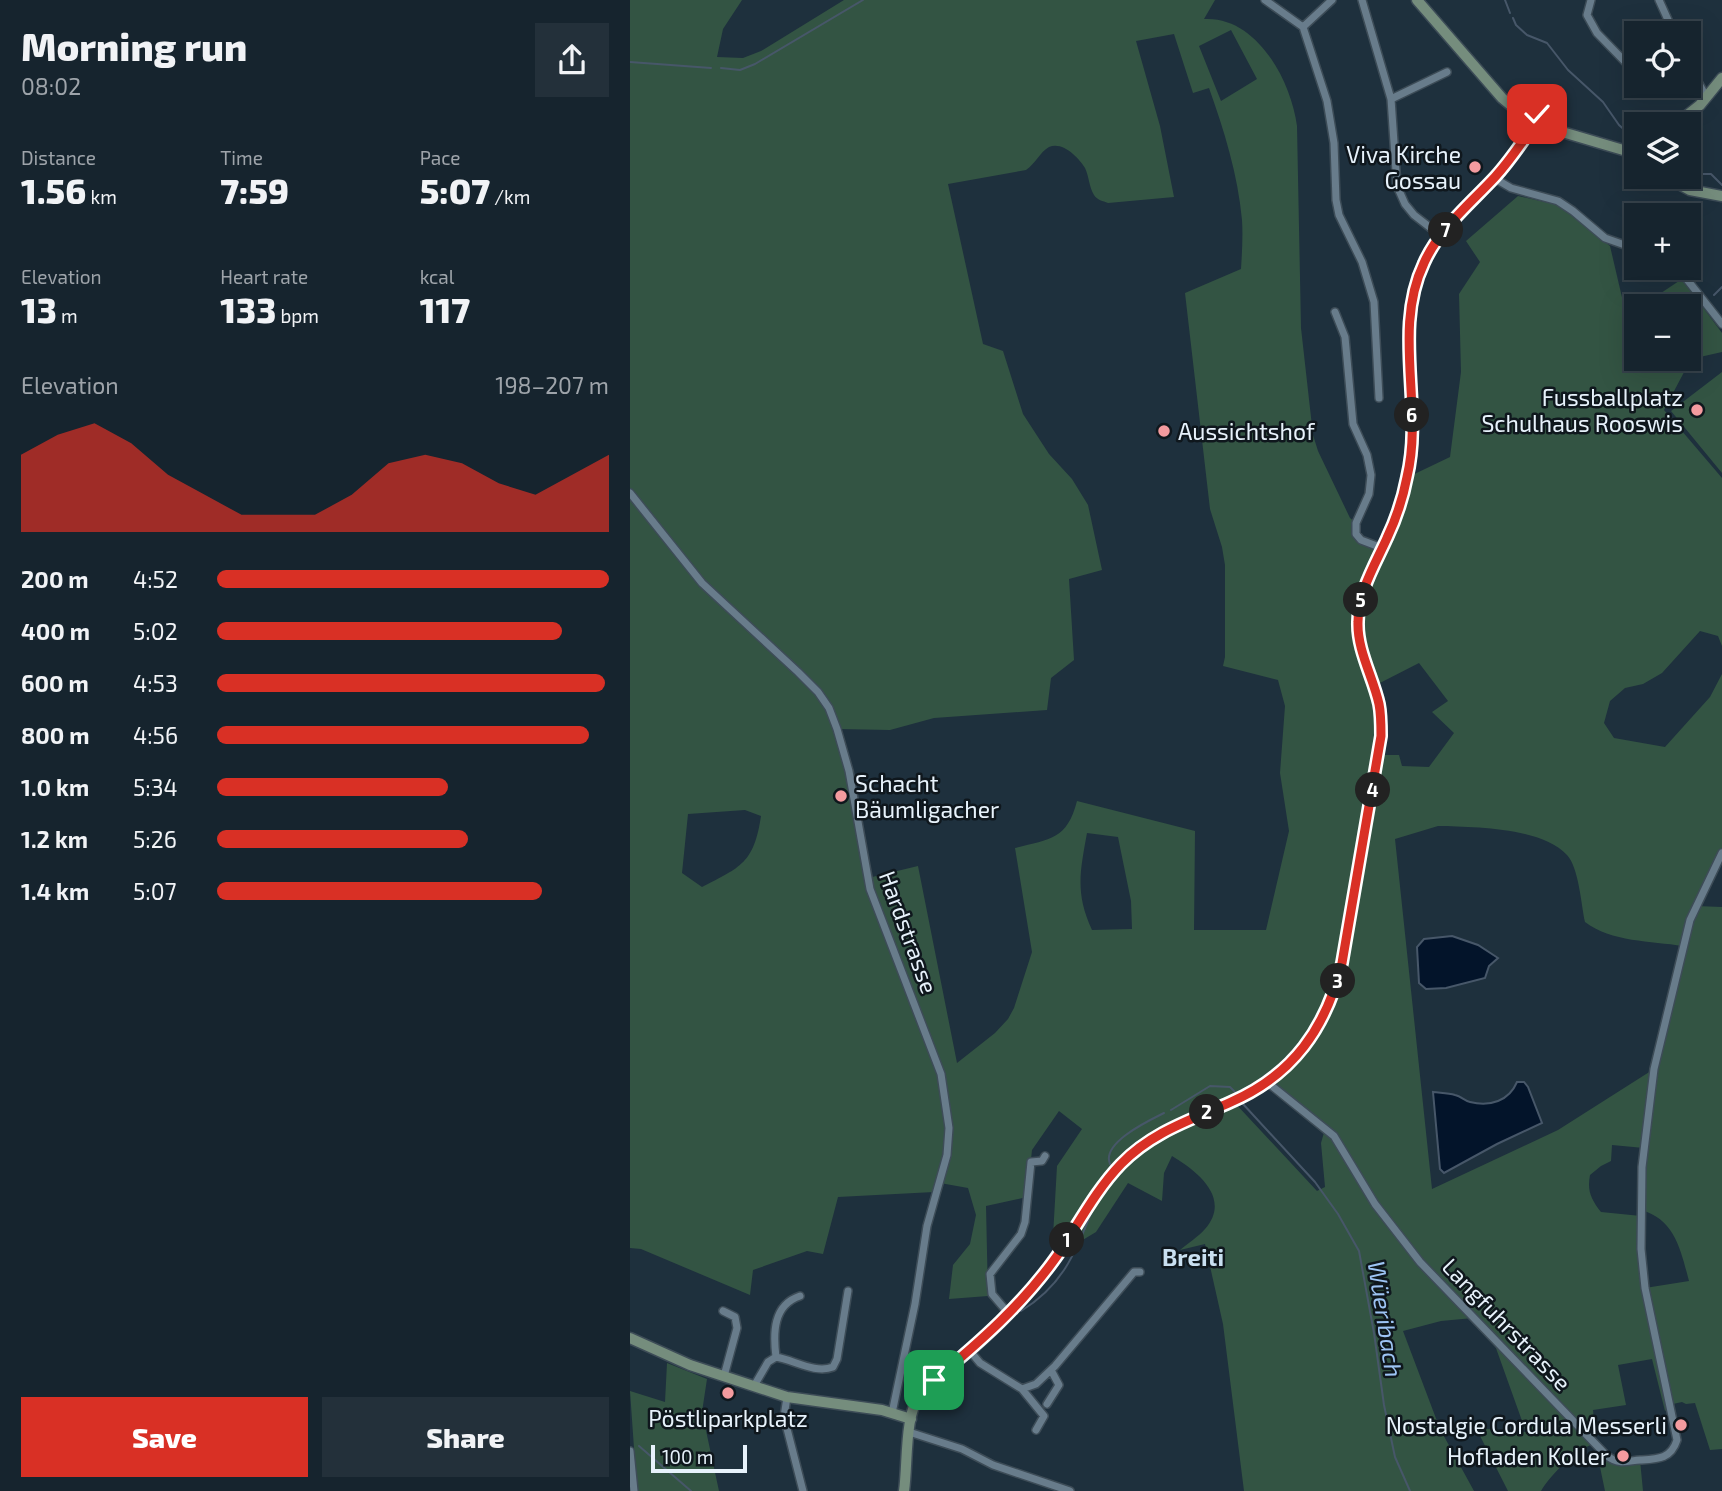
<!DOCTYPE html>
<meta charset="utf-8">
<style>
:root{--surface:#16242e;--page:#23303a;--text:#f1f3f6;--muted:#9ea4aa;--line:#35414a;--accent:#d93025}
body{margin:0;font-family:"Exo 2",sans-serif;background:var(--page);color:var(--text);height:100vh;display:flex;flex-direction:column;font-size:26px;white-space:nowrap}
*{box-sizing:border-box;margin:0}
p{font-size:23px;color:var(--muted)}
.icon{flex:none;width:38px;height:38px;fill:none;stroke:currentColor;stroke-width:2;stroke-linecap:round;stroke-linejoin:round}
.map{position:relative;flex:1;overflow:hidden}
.panel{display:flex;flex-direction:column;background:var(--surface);width:630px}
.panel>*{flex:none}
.fabs{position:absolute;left:994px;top:21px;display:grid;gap:14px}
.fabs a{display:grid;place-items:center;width:77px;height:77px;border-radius:0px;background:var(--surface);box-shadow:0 7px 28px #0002,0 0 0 2px var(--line);font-size:35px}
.scale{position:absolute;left:21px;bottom:18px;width:96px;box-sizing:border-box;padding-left:7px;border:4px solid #e7f2fb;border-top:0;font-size:19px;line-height:24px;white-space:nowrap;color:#e7f2fb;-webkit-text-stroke:5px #0f171d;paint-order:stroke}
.pin{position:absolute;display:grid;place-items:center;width:60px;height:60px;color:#fff;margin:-30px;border-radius:14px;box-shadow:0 4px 10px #0006}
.km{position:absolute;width:35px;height:35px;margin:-18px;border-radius:50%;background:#222;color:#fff;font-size:19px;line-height:35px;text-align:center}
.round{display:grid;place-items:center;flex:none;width:74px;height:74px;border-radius:0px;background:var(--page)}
.head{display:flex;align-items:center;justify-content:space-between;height:119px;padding:0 21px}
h1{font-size:38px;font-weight:800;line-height:52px}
.figures{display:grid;grid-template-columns:repeat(3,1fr);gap:10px;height:119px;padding:7px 21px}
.figures div{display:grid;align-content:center}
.figures b{font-size:35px;font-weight:800}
.figures small{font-size:19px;font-weight:400}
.figures p{font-size:19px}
.chart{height:196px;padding:14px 21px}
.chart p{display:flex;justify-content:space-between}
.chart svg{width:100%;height:126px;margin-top:7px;fill:var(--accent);opacity:.7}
.primary-button{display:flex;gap:14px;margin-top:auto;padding:14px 21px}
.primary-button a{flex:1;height:80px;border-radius:0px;background:var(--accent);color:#fff;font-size:28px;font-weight:800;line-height:80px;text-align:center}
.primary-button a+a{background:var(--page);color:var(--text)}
ul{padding:0 21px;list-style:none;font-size:23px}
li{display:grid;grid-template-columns:112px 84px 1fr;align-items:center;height:52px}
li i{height:18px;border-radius:9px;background:var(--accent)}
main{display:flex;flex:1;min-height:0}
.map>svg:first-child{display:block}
.green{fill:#335443;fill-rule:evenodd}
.water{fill:#03142a;stroke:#475769;stroke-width:2}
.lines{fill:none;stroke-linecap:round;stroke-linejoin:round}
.stream{stroke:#475769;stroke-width:2}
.street-casing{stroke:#3d4c57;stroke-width:10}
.secondary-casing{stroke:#3d4c57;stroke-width:13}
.street{stroke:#687c8b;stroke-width:7}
.secondary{stroke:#758d7d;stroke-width:10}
.route-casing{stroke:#fff;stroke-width:14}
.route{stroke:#d93025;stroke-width:9}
.poi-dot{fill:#f49b9f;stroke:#0f171d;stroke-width:2.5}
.labels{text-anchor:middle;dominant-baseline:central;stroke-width:5;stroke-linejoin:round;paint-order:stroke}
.poi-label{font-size:23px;fill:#e7f2fb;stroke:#0f171d;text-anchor:end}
.street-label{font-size:23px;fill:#e7f2fb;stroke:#0f171d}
.neighbourhood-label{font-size:24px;font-weight:bold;fill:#c9dff0;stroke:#0f171d}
.water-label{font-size:24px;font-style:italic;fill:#9dc4f4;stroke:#0f171d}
</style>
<main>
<section class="panel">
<div class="head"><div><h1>Morning run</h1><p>08:02</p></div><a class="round"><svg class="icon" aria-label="share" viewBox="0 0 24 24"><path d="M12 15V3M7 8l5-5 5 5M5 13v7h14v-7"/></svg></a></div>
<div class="figures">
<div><p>Distance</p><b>1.56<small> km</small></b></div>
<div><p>Time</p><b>7:59</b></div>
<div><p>Pace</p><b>5:07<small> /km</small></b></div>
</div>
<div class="figures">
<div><p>Elevation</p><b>13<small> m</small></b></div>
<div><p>Heart rate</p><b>133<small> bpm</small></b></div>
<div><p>kcal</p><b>117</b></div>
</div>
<div class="chart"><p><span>Elevation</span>198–207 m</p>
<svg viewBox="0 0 160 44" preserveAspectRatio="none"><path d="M0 44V17L10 10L20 6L30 13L40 24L50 31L60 38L70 38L80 38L90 31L100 20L110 17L120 20L130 27L140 31L150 24L160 17V44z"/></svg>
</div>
<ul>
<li><b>200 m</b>4:52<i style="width:100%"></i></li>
<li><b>400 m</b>5:02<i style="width:88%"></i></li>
<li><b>600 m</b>4:53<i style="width:99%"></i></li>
<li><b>800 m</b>4:56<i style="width:95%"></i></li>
<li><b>1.0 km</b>5:34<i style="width:59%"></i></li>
<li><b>1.2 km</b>5:26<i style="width:64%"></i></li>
<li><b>1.4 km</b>5:07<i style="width:83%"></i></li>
</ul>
<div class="primary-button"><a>Save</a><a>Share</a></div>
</section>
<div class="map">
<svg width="1092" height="1491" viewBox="0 0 1092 1491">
<rect width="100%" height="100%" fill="#1e303d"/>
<path class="green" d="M0 0H112L93 29 87 57 113 58 131 51 214 0H585L574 19C627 16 661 81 667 126L671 328 683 435 688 451 720 518 726 523 727 534 752 548 774 479 820 457 831 372 829 294 850 262 836 241 888 196 928 205 980 246 998 323 1006 321V359H1059V306H1023L1022 299 1052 279 1092 333V352L1061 359 1034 410 1092 478V646L1088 636 1070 631 1032 673 1013 684 995 688 980 701 974 723 984 738 1035 747 1080 697 1092 674V853L1066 906 1092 907V1449L1080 1450 1065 1403 1056 1404 1052 1402 1043 1404 1035 1411 1022 1359 988 1365 996 1405 963 1410 966 1443 984 1461 1010 1460 1013 1491H975L965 1443C945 1451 922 1473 911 1491H878L846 1428 896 1432 862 1337 843 1318 811 1321 773 1331 810 1429 844 1491H614L593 1324 575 1244 550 1250C558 1243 568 1237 575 1229 602 1198 567 1171 542 1156L534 1173 532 1201 498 1183 466 1232 451 1241 423 1236 427 1166 452 1129 429 1111 402 1150 397 1197 356 1206 358 1296 319 1299 323 1265 340 1244 346 1215 338 1188 310 1183 304 1192 208 1197 193 1254 177 1251 123 1270 120 1295 11 1249 0 1248ZM601 30 627 79 591 101 569 46ZM544 34 563 93 579 88C594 130 608 175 612 220 613 236 612 253 611 269L555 293 580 509 592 547 595 565V657L593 666 648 680 655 706 650 773 659 831 636 930H564L565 831 447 801C437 840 420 839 385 848L402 952 384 1008 378 1019 365 1033 327 1063 288 866 238 878 208 729 260 730 304 718 417 710 421 678 444 660 439 579 472 570 458 505 442 479 419 454 393 414 373 351 353 344 318 184 396 170C405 164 410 152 419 147 433 141 449 158 455 168 459 176 459 187 464 195 467 200 473 201 478 203L544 197 530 126 506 41ZM789 663 818 701 802 712 824 733 799 767 772 766 769 755H749L744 686ZM115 810 131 816C124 863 111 867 72 887L52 873 58 814ZM808 826C843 827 911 827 937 855 949 868 951 904 955 922 981 942 1021 941 1053 946L1024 1069 928 1130 802 1189 765 839ZM457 833 488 837 501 901 502 929 462 930C445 893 450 872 457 833ZM637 1082 695 1129 691 1143 695 1187 687 1191 604 1102ZM982 1145 1014 1148 1011 1210C1045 1219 1051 1251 1059 1281L1015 1288 1011 1216 971 1212C961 1199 957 1191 960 1175L971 1166 981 1161Z
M1092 372V473L1041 411Z
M37 1363 77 1379 72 1412 89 1491H7L0 1391 35 1402Z"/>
<path class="water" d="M822 936 848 945 868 958 859 966 855 978 816 988 796 989 789 983 787 947 794 939Z
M887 1082H894L898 1087 912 1123 867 1144 814 1173 810 1169 803 1092C810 1093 818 1093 825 1095 831 1096 835 1101 840 1102 860 1107 879 1101 887 1082Z"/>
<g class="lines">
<path class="stream" d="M875 0 880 13
M883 18 886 25 897 35 917 43 938 70 973 102 989 125 999 134
M0 62 81 68
M91 68 110 70 125 64 233 0
M1059 174H1081L1092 185
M1084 295 1092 287
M613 1104 685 1182 708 1214 729 1251 744 1333 754 1405 765 1457 780 1491
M541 1110 580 1086 600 1087 605 1092
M480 1164C471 1143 518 1121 534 1113
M391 1311C432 1286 445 1254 462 1211
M9 1446 61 1491"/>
<g class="street-casing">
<path id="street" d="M635 0 673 27 697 101 704 143 706 200 709 215 732 262 744 302 749 398
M732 0 761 99 767 186 775 204 784 215 811 236
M961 0 957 15 967 33 1006 73
M1029 0 1044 33
M673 27 702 0
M1059 66 1077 98
M1019 86 1023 89
M761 99 817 72
M864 178 881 188 928 201 943 211 975 238 1006 249
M1048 268 1092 324
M705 312 715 337 723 424 737 455 741 475 739 494 726 523V534L731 540 752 548
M0 493 72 583 168 672 188 692 199 708 207 729 219 771 240 889 311 1074 319 1128 317 1155 297 1226 285 1304 262 1413
M637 1082 704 1136 745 1204 790 1262 977 1456C989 1465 997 1461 1010 1460 1028 1459 1041 1459 1047 1440L1015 1288 1011 1249 1012 1167 1024 1069 1060 920 1092 853
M93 1311 105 1317 107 1328 94 1376
M379 1314 362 1294 360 1274 391 1234 395 1222 401 1162 412 1161 415 1156
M340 1351 350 1363 392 1389 406 1384 425 1366 504 1272H510
M146 1357C164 1360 185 1374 203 1367L207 1359 218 1291
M124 1386 138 1362 146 1357C143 1333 143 1305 170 1296
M392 1389 414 1416 406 1430
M157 1397 154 1417 173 1491
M417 1404 429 1385 421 1370
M279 1432 332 1449 363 1465 440 1491
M0 1451 4 1491"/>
</g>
<g class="secondary-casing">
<path id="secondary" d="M787 0 872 98 896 118
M895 123a9 9 0 1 1 18 0a9 9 0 1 1-18 0Z
M1046 124 1070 105 1092 78
M912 126 1000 152
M1006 145 1000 152 1001 158 1006 161
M1036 177 1060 190 1092 196
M0 1338 60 1365 157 1397 252 1410 281 1419
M274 1491C278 1463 274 1415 291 1392 305 1376 324 1364 340 1351 363 1331 384 1310 403 1286 436 1249 456 1201 490 1165 520 1133 560 1120 600 1102 662 1075 696 1028 712 963L751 736C751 725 751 714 749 704 743 677 727 650 728 622 728 592 745 565 757 538 766 519 773 498 777 477 794 407 762 330 794 263 809 229 840 204 865 177 878 163 889 147 900 131"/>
</g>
<use href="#street" class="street"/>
<use href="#secondary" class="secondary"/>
</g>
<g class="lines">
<g class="route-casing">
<path id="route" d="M304 1380C350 1342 393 1304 427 1256 448 1225 465 1191 491 1164 522 1132 561 1120 601 1102 663 1075 696 1028 712 963L751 736C751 725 751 714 749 704 743 677 727 650 728 622 728 592 745 565 757 538 766 519 773 498 777 477 794 407 762 330 794 263 809 229 840 204 865 177 878 163 889 147 900 131L895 125 896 118 901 114H907"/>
</g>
<use href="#route" class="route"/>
</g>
<g class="poi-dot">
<circle cx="845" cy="167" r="7"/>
<circle cx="1067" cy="410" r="7"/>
<circle cx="534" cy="431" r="7"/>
<circle cx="211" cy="796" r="7"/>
<circle cx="98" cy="1393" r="7"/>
<circle cx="1051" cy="1425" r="7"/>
<circle cx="993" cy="1456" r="7"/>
</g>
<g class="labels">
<g class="poi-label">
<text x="831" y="154">Viva Kirche<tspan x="831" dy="26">Gossau</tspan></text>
<text x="1053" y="397">Fussballplatz<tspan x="1053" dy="26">Schulhaus Rooswis</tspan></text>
<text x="548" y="431" text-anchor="start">Aussichtshof</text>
<text x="225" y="783" text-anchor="start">Schacht<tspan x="225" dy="26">Bäumligacher</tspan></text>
<text x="98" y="1418" text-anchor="middle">Pöstliparkplatz</text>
<text x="1037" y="1425">Nostalgie Cordula Messerli</text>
<text x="979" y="1456">Hofladen Koller</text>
</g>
<g class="street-label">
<text transform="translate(279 932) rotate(70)">Hardstrasse</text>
<text transform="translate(877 1324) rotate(46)">Langfuhrstrasse</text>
</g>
<g class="neighbourhood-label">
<text x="563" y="1256">Breiti</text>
</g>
<g class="water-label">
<text transform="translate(756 1319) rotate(81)">Wüeribach</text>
</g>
</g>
</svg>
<div class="fabs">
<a><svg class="icon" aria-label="locate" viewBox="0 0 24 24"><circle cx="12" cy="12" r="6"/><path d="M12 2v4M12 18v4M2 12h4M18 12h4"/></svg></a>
<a><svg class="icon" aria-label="layers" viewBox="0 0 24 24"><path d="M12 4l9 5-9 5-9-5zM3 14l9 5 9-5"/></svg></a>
<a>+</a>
<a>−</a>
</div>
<div class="scale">100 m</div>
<div class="pin" style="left:304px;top:1380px;background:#1e9e55"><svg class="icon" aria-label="arrive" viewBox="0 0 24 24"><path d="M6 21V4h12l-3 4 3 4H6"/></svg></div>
<div class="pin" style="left:907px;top:114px;background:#d93025"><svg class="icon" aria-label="check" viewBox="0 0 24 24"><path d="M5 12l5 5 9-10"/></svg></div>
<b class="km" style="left:437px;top:1240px">1</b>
<b class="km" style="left:577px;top:1112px">2</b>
<b class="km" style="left:708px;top:981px">3</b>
<b class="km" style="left:743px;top:790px">4</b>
<b class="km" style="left:731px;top:600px">5</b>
<b class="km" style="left:782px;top:415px">6</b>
<b class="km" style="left:816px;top:230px">7</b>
</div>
</main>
